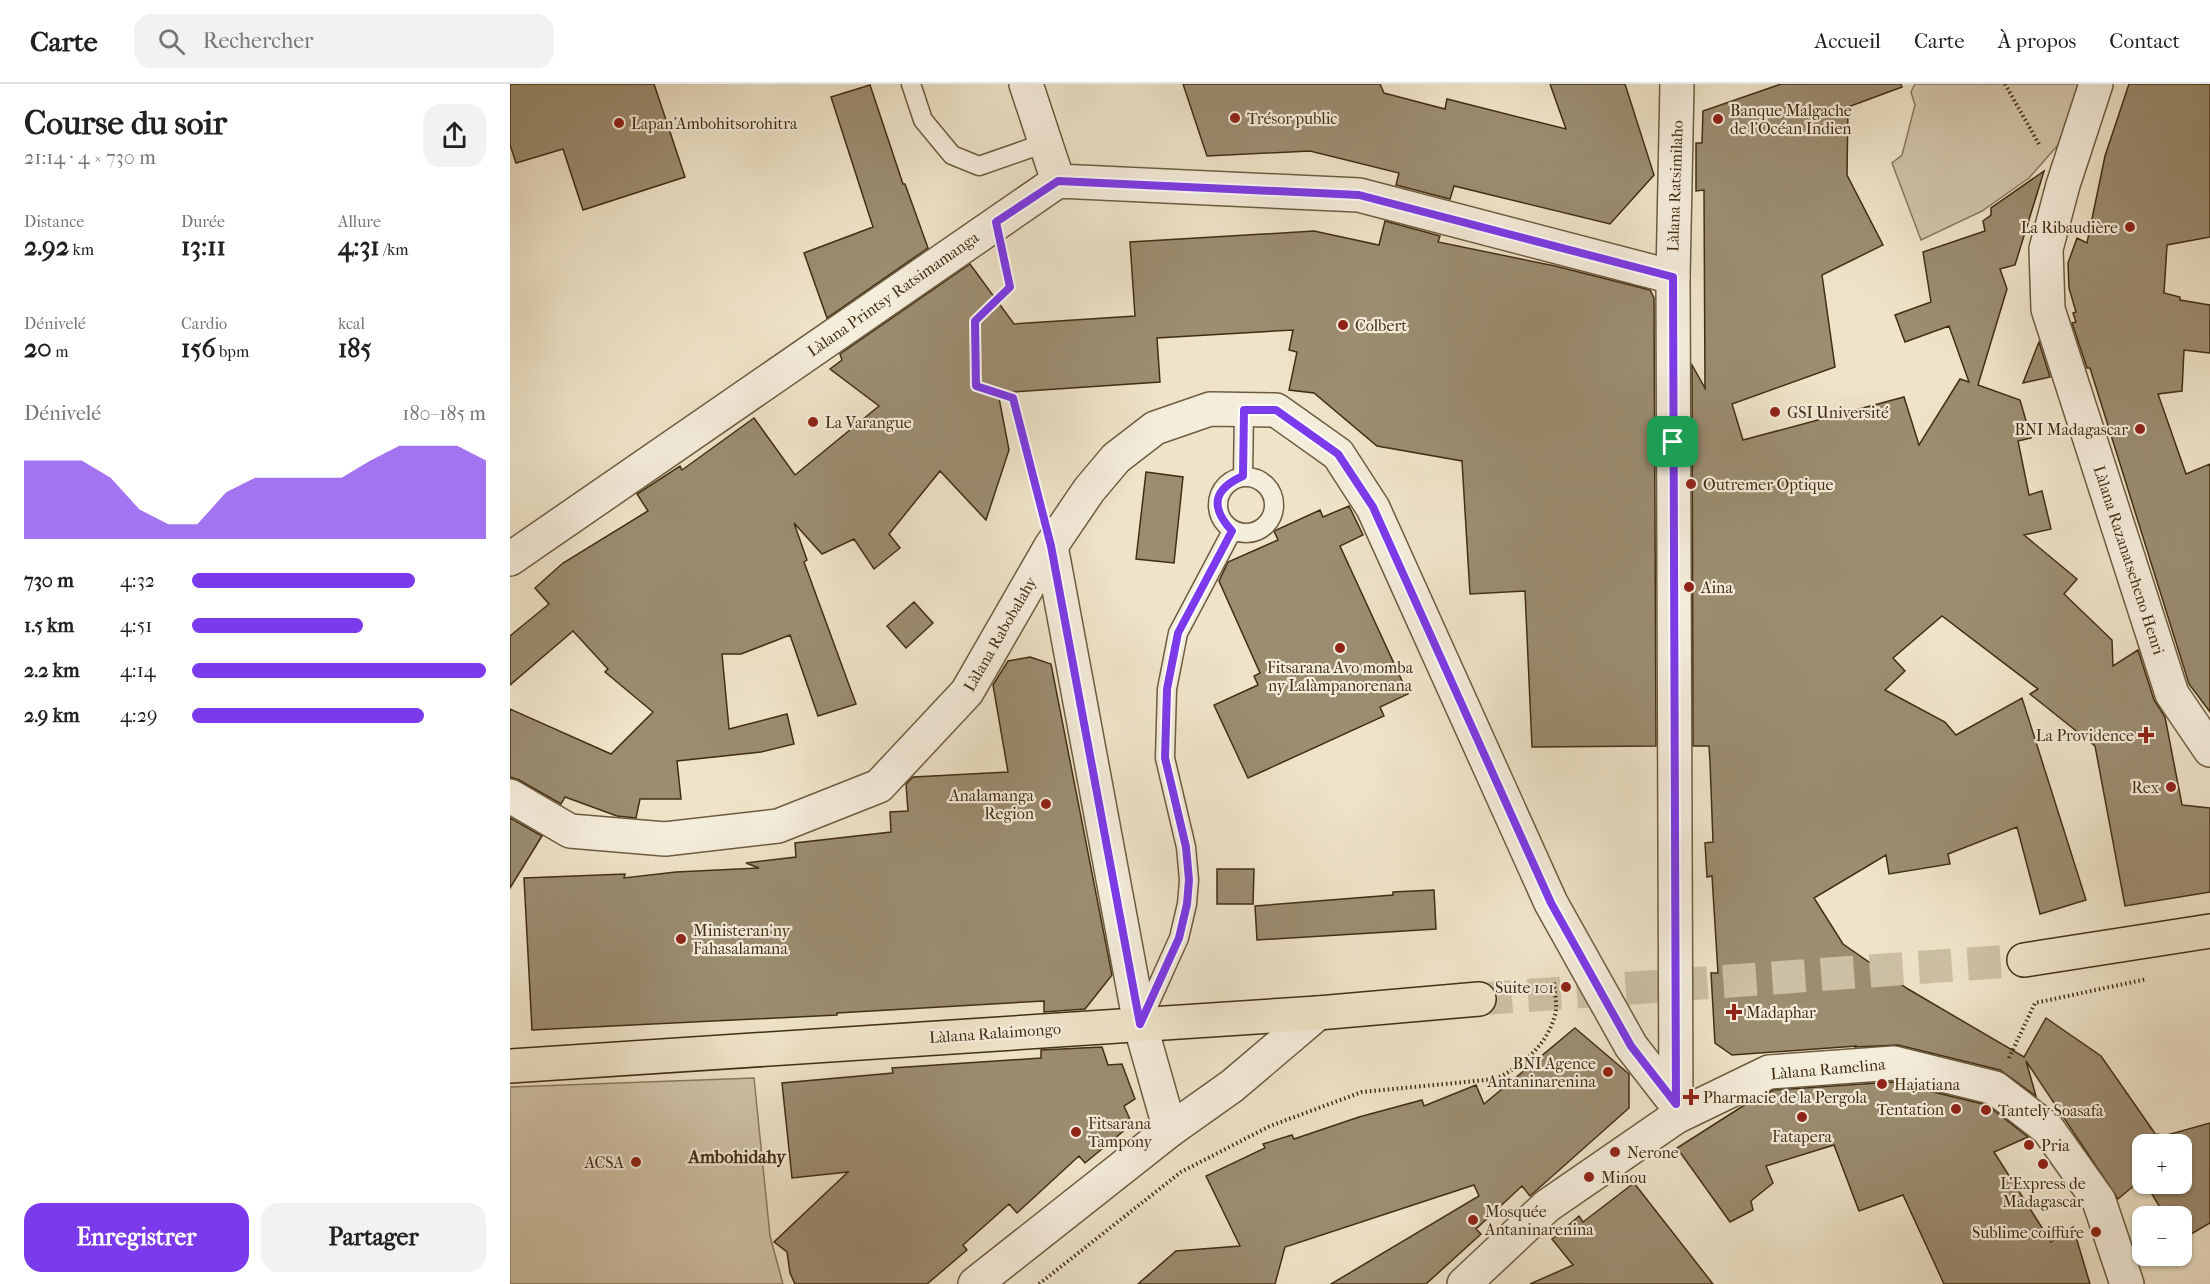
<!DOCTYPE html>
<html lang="fr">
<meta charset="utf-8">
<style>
:root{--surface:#fff;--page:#f2f2f2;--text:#202124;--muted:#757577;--line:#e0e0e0;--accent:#7c3aed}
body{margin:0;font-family:"IM FELL French Canon",serif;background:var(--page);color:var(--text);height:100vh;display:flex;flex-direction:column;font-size:22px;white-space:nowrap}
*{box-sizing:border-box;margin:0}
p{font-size:20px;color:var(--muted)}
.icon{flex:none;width:33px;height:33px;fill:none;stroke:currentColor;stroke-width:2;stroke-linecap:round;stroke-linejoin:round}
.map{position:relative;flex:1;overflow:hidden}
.panel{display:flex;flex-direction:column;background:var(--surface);width:510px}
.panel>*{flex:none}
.fabs{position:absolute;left:1622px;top:1050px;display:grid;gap:12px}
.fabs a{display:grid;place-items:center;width:60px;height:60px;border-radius:12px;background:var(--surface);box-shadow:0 2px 4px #0004;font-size:30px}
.pin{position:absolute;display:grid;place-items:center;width:51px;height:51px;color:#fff;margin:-26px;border-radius:12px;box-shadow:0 3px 9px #0006}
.round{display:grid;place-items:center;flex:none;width:63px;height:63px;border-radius:18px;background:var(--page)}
.headline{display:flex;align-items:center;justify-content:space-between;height:102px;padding:0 24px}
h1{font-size:33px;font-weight:700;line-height:45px}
.figures{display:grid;grid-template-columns:repeat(3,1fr);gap:9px;height:102px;padding:6px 24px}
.figures div{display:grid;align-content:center}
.figures b{font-size:26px;font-weight:700}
.figures small{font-size:16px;font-weight:400}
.figures p{font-size:16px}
.chart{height:168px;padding:12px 24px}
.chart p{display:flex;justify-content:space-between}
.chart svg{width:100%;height:108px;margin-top:6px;fill:var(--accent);opacity:.7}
.action{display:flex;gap:12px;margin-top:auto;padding:12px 24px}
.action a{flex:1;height:69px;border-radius:18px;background:var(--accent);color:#fff;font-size:24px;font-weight:700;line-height:69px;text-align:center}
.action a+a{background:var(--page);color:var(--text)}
ul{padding:0 24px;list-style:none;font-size:20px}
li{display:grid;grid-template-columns:96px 72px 1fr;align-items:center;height:45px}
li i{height:15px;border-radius:8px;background:var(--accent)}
header{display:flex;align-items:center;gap:36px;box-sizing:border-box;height:84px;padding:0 30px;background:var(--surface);border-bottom:2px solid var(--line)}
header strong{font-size:28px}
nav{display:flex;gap:33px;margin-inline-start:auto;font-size:21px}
.search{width:420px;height:54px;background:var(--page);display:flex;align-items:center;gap:15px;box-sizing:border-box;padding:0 21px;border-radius:18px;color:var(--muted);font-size:22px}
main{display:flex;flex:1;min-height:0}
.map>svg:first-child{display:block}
.green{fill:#d2c5aa;stroke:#8a7a5e;stroke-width:1.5}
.building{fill:#9c8d71;stroke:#422e12;stroke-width:1.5}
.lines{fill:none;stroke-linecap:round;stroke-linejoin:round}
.primary-tunnel{stroke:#ccc0a4;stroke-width:33;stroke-dasharray:33 16;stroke-linecap:butt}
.service-casing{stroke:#6d5c40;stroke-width:21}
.minor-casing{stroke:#6d5c40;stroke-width:36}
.tertiary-casing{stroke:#6d5c40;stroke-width:36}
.primary-casing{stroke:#422e12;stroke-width:36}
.path{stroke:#422e12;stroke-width:4;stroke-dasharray:1.5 3;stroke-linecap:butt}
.service{stroke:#f5eddc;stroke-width:18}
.minor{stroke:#f5eddc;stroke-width:33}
.tertiary{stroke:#f5eddc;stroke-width:33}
.primary{stroke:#efe4c9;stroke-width:33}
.route-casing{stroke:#fff;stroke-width:12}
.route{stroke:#7c3aed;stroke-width:8}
.poi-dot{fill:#8f2418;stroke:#f5eddc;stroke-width:2}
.labels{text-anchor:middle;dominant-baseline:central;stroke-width:4.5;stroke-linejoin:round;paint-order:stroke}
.poi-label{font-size:16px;fill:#422e12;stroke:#f5eddc;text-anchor:start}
.street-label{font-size:16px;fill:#422e12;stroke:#f5eddc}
.neighbourhood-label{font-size:18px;font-weight:bold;fill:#422e12;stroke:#f5eddc}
</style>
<header>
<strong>Carte</strong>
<div class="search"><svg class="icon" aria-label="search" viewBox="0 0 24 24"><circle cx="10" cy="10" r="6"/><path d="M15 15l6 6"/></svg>Rechercher</div>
<nav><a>Accueil</a><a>Carte</a><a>À propos</a><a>Contact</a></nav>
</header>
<main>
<section class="panel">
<div class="headline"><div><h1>Course du soir</h1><p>21:14 · 4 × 730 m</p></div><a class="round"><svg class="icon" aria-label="share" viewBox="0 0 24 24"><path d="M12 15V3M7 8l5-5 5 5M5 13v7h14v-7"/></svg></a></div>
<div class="figures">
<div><p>Distance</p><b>2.92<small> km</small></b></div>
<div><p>Durée</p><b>13:11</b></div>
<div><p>Allure</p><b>4:31<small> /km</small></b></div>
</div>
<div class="figures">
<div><p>Dénivelé</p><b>20<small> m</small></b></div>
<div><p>Cardio</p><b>156<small> bpm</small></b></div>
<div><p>kcal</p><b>185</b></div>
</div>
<div class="chart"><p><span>Dénivelé</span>180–185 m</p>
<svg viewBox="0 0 160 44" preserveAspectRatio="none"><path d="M0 44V12L10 12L20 12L30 19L40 32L50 38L60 38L70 25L80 19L90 19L100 19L110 19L120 12L130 6L140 6L150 6L160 12V44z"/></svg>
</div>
<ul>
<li><b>730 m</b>4:32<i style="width:76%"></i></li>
<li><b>1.5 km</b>4:51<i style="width:58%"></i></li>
<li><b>2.2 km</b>4:14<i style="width:100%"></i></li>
<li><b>2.9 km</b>4:29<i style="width:79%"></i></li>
</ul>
<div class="action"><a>Enregistrer</a><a>Partager</a></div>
</section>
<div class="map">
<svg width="1700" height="1200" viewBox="0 0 1700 1200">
<rect width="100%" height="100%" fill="#efe4c9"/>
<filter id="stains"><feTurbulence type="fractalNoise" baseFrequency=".00333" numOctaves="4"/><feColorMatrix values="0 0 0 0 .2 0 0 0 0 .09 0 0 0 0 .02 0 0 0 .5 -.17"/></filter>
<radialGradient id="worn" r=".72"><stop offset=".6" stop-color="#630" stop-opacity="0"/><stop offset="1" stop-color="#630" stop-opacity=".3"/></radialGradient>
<path class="green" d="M1405 0H1567L1574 3 1554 54 1519 94 1472 127 1411 156 1382 79 1392 71 1405 21 1401 8Z
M244 994 260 1152 273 1200H0V1003Z"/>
<path class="building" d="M0 0H144L175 93 73 126 53 65 6 79 0 61Z
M673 0H870L874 9 935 25 937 15 1056 45 1040 0H1115L1144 91 1100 140 944 102 940 115 886 101 889 89 800 67 697 72Z
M1271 0H1391L1392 3 1338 23 1337 91 1373 161 1312 191 1325 283 1222 320 1233 356 1394 313 1409 361 1450 295 1459 298 1439 242 1395 258 1385 231 1421 218 1413 168 1475 147 1473 137 1481 131V124L1534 87 1505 181 1490 185 1497 205 1468 301 1510 316 1521 354 1508 357 1519 411 1532 407 1541 445 1514 451 1567 495 1554 510 1602 556 1603 582 1628 566 1644 616 1655 633 1672 721 1700 724V808L1615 822 1585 662 1520 610 1528 605 1432 532 1383 574 1395 587 1375 606 1435 638 1446 651 1512 614 1576 816 1530 830 1507 743 1438 770 1440 780 1379 790 1376 771 1304 814 1333 860 1398 905 1514 973 1536 934 1591 972 1646 1051 1648 1050 1650 1053 1700 1039V1139L1671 1156V1132H1655L1636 1100H1671V1060H1632V1095L1608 1115 1516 977 1526 1012 1490 986 1388 961 1344 963 1347 962 1222 971 1205 959 1201 889H1208L1202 792 1197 793 1195 759 1203 758 1200 678 1199 662H1183L1182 281 1195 304 1194 106 1186 107V59H1192L1193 27Z
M1619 0H1700V153L1657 161 1654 209 1670 213V216L1700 221V269L1674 266 1672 307 1648 310 1676 390 1700 380V628L1679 600 1580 284H1577L1562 239 1566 238 1563 229 1566 228 1559 204 1558 179 1567 154 1577 159 1595 72Z
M360 1 393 100H395L418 164 317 234 294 169 363 143 321 13Z
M875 137 930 152 928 158 1045 182 1140 206 1144 214 1146 662 1022 663 1015 507 960 510 952 377 867 362 804 309 779 306 787 268 779 266 783 246 647 254 650 298 488 309 499 366 476 436 430 387 379 450 390 464 364 485 344 455 312 470 284 439 297 476 294 478 346 620 308 632 280 551 231 570H212L219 645 277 630 284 660 251 668 167 677 171 715H130L126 734 107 732 55 713 51 720 9 696 0 693V625L101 670 143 628 95 588 98 585 63 547 0 601V552L39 520 25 504 53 479 138 427 127 410 170 382 172 386 244 334 285 391 369 322 320 285 332 276 330 270 460 180 504 240 625 232 620 158 804 147 869 161Z
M1529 258 1540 293 1513 299Z
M636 388 673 393 664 479 626 475Z
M839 422 853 451 830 462 898 610 870 623 874 632 738 694 704 621 748 601 744 592 750 589 709 497 718 478 768 456 764 447 810 426 813 433Z
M404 518 423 539 396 564 377 542Z
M520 573 541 580 602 891 575 925 534 928V917L327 929V931L22 946 14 794 115 790 114 794 166 788 249 784 236 779 286 773 285 759 381 748 380 728 398 727 396 700 403 693 498 688 483 601 498 577Z
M0 734 32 752 0 804Z
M707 785H744L743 820H707Z
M924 806 926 845 747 856 745 822 883 811V808Z
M1065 944 1119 990V1024L1020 1112 1012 1102 966 1145 971 1150 916 1200H821L969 1112 964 1101 775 1163 765 1200H628L666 1167 730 1162 696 1092 755 1064 753 1060 782 1051 784 1055 849 1033 912 1016 914 1022 966 1001 974 1020Z
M592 963 598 981 612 980 625 1015 614 1022 622 1040 575 1079 569 1072 507 1129 499 1120 453 1161 457 1166 417 1200H285L280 1189 277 1168 264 1158 338 1088 282 1094 272 999 383 989 382 984 531 974V966Z
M1382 998 1477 1021 1518 1053 1484 1068 1541 1158 1563 1143 1580 1200H1434L1393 1111 1349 1127 1324 1061 1256 1082 1263 1099 1241 1117 1243 1126 1220 1138 1167 1064 1233 1022 1264 1006Z
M1124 1099 1203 1200H1020L1063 1181 1042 1155 1069 1132 1073 1138Z"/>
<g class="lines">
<path class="primary-tunnel" d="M969 915 1514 876"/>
<g class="service-casing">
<path id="service" d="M401 0 413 36 442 71 469 82 535 59
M733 392 734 326
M708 421a28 28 0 1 1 56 0a28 28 0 1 1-56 0Z
M632 936 669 854 677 820 679 796 676 763 655 674 657 605 668 549 722 447"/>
</g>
<g class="minor-casing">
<path id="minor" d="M516 0 548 97
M541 462 630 940 660 1046
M0 475 548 97 849 111 1163 193
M0 712 60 747 155 755 268 742 369 702 457 608 541 462 579 406 606 374 645 344 700 325 766 326 828 370 863 424 1041 819 1121 962 1166 1020
M1166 1033 1259 988 1384 979 1485 1004 1538 1045 1589 1117 1617 1200"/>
</g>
<g class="tertiary-casing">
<path id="tertiary" d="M1586 0 1553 101 1536 165 1538 225 1662 610 1700 666
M465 1200 660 1046 722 1002 808 929
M954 1200 1037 1122 1166 1033 1163 193 1167 0"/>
</g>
<g class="primary-casing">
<path id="primary" d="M1514 876 1700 847
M0 982 808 929 969 915"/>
</g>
<path class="path" d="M1495 0 1530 62
M495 177 500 203 465 237 466 302 503 313 530 418
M1499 974 1525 919 1637 895
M529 1200 671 1088 760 1042 852 1008 986 995C1013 981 1037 961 1045 931 1048 921 1044 907 1044 898"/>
<use href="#service" class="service"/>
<use href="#minor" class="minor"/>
<use href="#tertiary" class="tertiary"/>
<use href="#primary" class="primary"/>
</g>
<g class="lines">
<g class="route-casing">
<path id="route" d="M548 97 849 111 1163 193 1166 1020 1121 962 1041 819 863 423 828 370 766 326H734L733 392C704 405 699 422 722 447L668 549 657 605 655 674 676 763 679 796 677 820 669 854 630 940 541 462 503 314 466 302 465 237 500 203 486 138Z"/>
</g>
<use href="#route" class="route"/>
</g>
<g class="poi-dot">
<circle cx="725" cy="34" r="6"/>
<circle cx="1208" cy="35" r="6"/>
<circle cx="109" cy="39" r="6"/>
<circle cx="1620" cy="143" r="6"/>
<circle cx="833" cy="241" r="6"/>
<circle cx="1265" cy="328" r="6"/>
<circle cx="303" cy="338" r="6"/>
<circle cx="1630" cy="345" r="6"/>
<circle cx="1181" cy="400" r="6"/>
<circle cx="1179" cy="503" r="6"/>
<circle cx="830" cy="564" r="6"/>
<path d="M1633 642h6v6h6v6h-6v6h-6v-6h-6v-6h6z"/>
<circle cx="1661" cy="703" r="6"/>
<circle cx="536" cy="720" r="6"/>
<circle cx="171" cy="855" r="6"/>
<circle cx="1056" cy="903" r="6"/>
<path d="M1221 919h6v6h6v6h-6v6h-6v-6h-6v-6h6z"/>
<circle cx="1098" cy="988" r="6"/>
<circle cx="1372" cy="1000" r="6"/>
<path d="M1178 1004h6v6h6v6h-6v6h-6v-6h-6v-6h6z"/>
<circle cx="1446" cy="1025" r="6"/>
<circle cx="1476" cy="1026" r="6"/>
<circle cx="1292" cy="1033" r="6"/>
<circle cx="566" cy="1048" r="6"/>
<circle cx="1519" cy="1061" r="6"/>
<circle cx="1105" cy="1068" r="6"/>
<circle cx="126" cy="1078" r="6"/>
<circle cx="1533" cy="1080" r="6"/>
<circle cx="1079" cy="1093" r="6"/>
<circle cx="963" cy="1136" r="6"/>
<circle cx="1586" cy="1148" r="6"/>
</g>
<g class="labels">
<g class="poi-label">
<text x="1220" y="26">Banque Malgache<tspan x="1220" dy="18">de l'Océan Indien</tspan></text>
<text x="737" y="34">Trésor public</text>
<text x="121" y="39">Lapan'Ambohitsorohitra</text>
<text x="1608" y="143" text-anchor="end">La Ribaudière</text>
<text x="845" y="241">Colbert</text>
<text x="1277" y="328">GSI Université</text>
<text x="315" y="338">La Varangue</text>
<text x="1618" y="345" text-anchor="end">BNI Madagascar</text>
<text x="1193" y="400">Outremer Optique</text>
<text x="1191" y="503">Aina</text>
<text x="830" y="583" text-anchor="middle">Fitsarana Avo momba<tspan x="830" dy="18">ny Lalàmpanorenana</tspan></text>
<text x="1624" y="651" text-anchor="end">La Providence</text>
<text x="1649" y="703" text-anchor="end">Rex</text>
<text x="524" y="711" text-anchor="end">Analamanga<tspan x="524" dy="18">Region</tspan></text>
<text x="183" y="846">Ministeran'ny<tspan x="183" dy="18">Fahasalamana</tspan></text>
<text x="1044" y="903" text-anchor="end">Suite 101</text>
<text x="1236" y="928">Madaphar</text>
<text x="1086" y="979" text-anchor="end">BNI Agence<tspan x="1086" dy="18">Antaninarenina</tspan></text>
<text x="1384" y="1000">Hajatiana</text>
<text x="1193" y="1013">Pharmacie de la Pergola</text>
<text x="1434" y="1025" text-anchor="end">Tentation</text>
<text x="1488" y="1026">Tantely Soasafa</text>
<text x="578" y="1039">Fitsarana<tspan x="578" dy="18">Tampony</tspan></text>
<text x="1292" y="1052" text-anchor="middle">Fatapera</text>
<text x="1531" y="1061">Pria</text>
<text x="1117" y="1068">Nerone</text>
<text x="114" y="1078" text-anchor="end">ACSA</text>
<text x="1091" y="1093">Minou</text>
<text x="1533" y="1099" text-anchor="middle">L'Express de<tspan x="1533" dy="18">Madagascar</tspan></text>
<text x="975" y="1127">Mosquée<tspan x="975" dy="18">Antaninarenina</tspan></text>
<text x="1574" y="1148" text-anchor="end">Sublime coiffure</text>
</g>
<g class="street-label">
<text transform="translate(1165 102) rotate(-88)">Làlana Ratsimilaho</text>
<text transform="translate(383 210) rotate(-35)">Làlana Printsy Ratsimamanga</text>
<text transform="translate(1619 476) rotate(72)">Làlana Razanatseheno Henri</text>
<text transform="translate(490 550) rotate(-60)">Làlana Rabobalahy</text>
<text transform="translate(485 949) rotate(-4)">Làlana Ralaimongo</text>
<text transform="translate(1318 985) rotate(-5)">Làlana Ramelina</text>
</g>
<g class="neighbourhood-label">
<text x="227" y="1073">Ambohidahy</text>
</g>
</g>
<rect width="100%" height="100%" filter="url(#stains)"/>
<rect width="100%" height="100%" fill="url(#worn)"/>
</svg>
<div class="fabs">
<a>+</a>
<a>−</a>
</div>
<div class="pin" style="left:1163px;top:358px;background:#1e9e55"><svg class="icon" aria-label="arrive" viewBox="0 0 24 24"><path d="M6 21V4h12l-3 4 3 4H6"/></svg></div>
</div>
</main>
